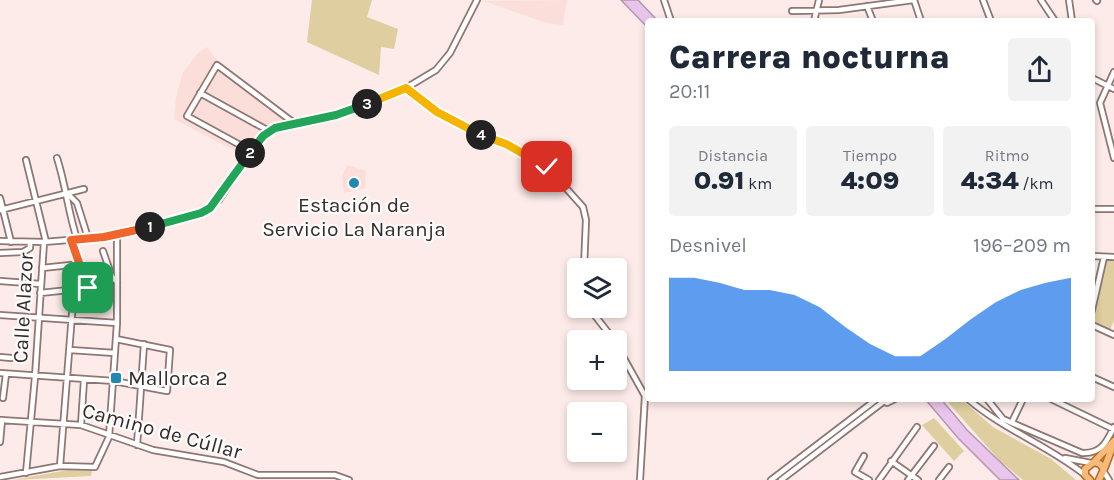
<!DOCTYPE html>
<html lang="es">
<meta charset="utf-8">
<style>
:root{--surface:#fff;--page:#f2f2f3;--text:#1f2937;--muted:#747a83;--accent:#1a73e8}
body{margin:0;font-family:Karla,sans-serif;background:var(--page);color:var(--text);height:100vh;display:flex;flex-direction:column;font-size:22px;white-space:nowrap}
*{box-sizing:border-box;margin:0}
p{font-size:20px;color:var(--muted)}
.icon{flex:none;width:33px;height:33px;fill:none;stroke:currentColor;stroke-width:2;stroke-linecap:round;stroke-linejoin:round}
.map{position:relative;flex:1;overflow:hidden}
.details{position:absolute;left:645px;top:18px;width:450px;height:384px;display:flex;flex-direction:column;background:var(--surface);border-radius:6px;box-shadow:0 3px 9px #0003}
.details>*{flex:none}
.fabs{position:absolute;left:567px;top:258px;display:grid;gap:12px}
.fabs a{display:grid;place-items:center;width:60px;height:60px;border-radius:6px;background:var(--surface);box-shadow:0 3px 9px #0003;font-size:30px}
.pin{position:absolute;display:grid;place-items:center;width:51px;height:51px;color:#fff;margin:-26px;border-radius:12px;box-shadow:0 3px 9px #0006}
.km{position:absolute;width:30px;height:30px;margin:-15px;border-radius:50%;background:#222;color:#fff;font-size:16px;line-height:30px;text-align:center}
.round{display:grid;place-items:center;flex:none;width:63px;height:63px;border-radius:6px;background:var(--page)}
.headline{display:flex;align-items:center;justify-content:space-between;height:102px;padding:0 24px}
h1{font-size:33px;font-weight:800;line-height:45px}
.metrics{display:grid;grid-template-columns:repeat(3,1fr);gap:9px;height:102px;padding:6px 24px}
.metrics div{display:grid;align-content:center;border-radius:6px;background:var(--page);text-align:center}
.metrics b{font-size:26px;font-weight:800}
.metrics small{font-size:16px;font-weight:400}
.metrics p{font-size:16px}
.chart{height:168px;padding:12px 24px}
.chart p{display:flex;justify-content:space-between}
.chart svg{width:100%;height:108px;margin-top:6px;fill:var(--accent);opacity:.7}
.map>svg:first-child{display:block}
.built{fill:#fbdeda}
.green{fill:#decea0}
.water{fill:#eac5eb;stroke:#b497b1;stroke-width:1.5}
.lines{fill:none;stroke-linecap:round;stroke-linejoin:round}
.minor-casing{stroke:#8e7672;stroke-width:8}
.major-casing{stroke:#b06a23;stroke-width:9}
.minor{stroke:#fff;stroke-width:4.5}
.major{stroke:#f7ba79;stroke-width:6}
.split-1-casing{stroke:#fff;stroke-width:12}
.split-2-casing{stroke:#fff;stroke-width:12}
.split-3-casing{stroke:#fff;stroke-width:12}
.split-4-casing{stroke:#fff;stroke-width:12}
.split-5-casing{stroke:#fff;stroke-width:12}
.split-1{stroke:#f0652b;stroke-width:8}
.split-2{stroke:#22a559;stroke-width:8}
.split-3{stroke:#22a559;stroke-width:8}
.split-4{stroke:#f5b400;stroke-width:8}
.split-5{stroke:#f5b400;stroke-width:8}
.poi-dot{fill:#2388b1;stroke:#fcfcfc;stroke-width:2}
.labels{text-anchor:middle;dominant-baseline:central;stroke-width:4.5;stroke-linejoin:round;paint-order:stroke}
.poi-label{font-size:21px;fill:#352b2a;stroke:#fcfcfc}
.street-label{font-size:21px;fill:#352b2a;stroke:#fcfcfc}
</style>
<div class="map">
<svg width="1114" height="480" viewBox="0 0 1114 480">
<rect width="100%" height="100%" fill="#fcebe8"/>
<path class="built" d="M567 0 563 25 547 23 484 1Z
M207 47 218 62 294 118 267 126 243 155 174 119 176 97 183 72 198 53Z
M347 165 366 171 365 188 344 193 342 176Z"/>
<path class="green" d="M312 0H372L367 17 398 29 394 49 381 47 379 75 307 42Z
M1106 259H1114V321L1110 330 1092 323Z
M945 399H961L993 427 1051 459 1076 480H1023L1000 461Z
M934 418 964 451 954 461 922 425Z
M68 470 92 471 91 476 13 480Z"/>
<path class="water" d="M621 0H638L658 21H648V28Z
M925 399H941L967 430 1019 480H1000L958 438Z"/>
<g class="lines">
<g class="minor-casing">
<path id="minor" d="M664 0 671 21
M914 0 921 21
M983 0 991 21
M1041 0 1055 21
M1069 0 1072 21
M1096 0 1097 1
M867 6 873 21
M792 11 839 10 913 0
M814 21 819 0
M1114 72 1100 103 1114 158
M1092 78 1114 89
M406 88 437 113 481 135 505 144 547 167 583 207 586 220 584 268
M200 93 269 131
M251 151 187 116 217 65 294 123
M57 158C66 186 68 212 77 239
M26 160 46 242
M68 194 77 203 88 238
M0 198 11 242
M1092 209H1114
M0 210 84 189
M0 241 44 242 104 237 201 213 219 200 258 142 269 131 359 107 406 88 436 70 450 53 477 0
M103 251 112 277 117 282
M0 253 23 252 30 248V242
M1092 256 1114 257
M42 268 80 264
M0 281 41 284
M40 293 88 288 71 240
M589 308 614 340
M1092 310 1104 257
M0 315 117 323
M1092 325 1114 335
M616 344 645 396 640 480
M70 350 115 353
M0 357 11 358
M0 373 114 381 167 391 170 350 116 339
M1092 377 1114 387
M3 398 6 374
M881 399 887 403 895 399
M968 399C1004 430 1049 446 1085 475
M987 399 1003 419 1082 453C1101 454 1106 443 1114 427
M1051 399 1113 429
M0 420 81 425 153 450 224 462 258 475H335L349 480
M1012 422 1023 399
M81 425 84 380
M0 442 2 420
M137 445 144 344
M864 456 855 472 869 480
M1065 458 1091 463
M891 461 918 480
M60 466 74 289
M1104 472 1109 480
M26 473 35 377 44 242
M0 477 60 466 95 467 109 437 117 323V235
M771 480 877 399
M781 480 883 402
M879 480 917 427
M908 480 934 446
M939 480 949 467"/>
</g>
<g class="major-casing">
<path id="major" d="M1094 462 1114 441
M1104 469 1113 445
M1090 480 1085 475V469L1094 462 1100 464 1104 469 1099 480"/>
</g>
<use href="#minor" class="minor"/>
<use href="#major" class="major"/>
</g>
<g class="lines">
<g class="split-1-casing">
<path id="split-1" d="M88 288 71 240 104 237 150 227"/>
</g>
<g class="split-2-casing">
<path id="split-2" d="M150 227 201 213 210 208 250 153"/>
</g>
<g class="split-3-casing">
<path id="split-3" d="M250 153 263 136 275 128 336 115 367 104"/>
</g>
<g class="split-4-casing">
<path id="split-4" d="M367 104 406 88 437 112 481 135"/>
</g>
<g class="split-5-casing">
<path id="split-5" d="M481 135 506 144 547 167"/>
</g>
<use href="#split-1" class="split-1"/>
<use href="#split-2" class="split-2"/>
<use href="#split-3" class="split-3"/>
<use href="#split-4" class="split-4"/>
<use href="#split-5" class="split-5"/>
</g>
<g class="poi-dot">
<circle cx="354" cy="183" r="6"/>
<rect x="110" y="372" width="12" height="12" rx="3"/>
</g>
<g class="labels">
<g class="poi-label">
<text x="354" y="205">Estación de<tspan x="354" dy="24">Servicio La Naranja</tspan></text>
<text x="128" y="378" text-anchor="start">Mallorca 2</text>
</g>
<g class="street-label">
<text transform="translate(23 308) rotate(-87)">Calle Alazor</text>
<text transform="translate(162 431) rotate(15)">Camino de Cúllar</text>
</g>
</g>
</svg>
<div class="fabs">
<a><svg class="icon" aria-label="layers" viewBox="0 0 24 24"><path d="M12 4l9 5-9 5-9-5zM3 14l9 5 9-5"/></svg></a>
<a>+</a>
<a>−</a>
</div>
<div class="pin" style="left:88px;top:288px;background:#1e9e55"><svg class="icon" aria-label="arrive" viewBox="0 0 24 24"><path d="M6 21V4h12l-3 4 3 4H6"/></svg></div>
<div class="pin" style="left:547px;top:167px;background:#d93025"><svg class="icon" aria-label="check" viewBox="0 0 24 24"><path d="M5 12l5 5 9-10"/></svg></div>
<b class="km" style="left:150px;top:227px">1</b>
<b class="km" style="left:250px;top:153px">2</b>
<b class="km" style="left:367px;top:104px">3</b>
<b class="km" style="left:481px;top:135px">4</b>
<section class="details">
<div class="headline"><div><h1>Carrera nocturna</h1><p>20:11</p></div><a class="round"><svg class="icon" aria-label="share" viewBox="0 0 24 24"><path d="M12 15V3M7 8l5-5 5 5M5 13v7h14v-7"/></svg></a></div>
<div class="metrics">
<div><p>Distancia</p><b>0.91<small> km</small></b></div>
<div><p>Tiempo</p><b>4:09</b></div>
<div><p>Ritmo</p><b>4:34<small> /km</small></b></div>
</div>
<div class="chart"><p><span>Desnivel</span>196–209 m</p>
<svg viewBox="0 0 160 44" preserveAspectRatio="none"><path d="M0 44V6L10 6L20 8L30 11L40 11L50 13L60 18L70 26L80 33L90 38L100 38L110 31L120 23L130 16L140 11L150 8L160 6V44z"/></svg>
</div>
</section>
</div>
